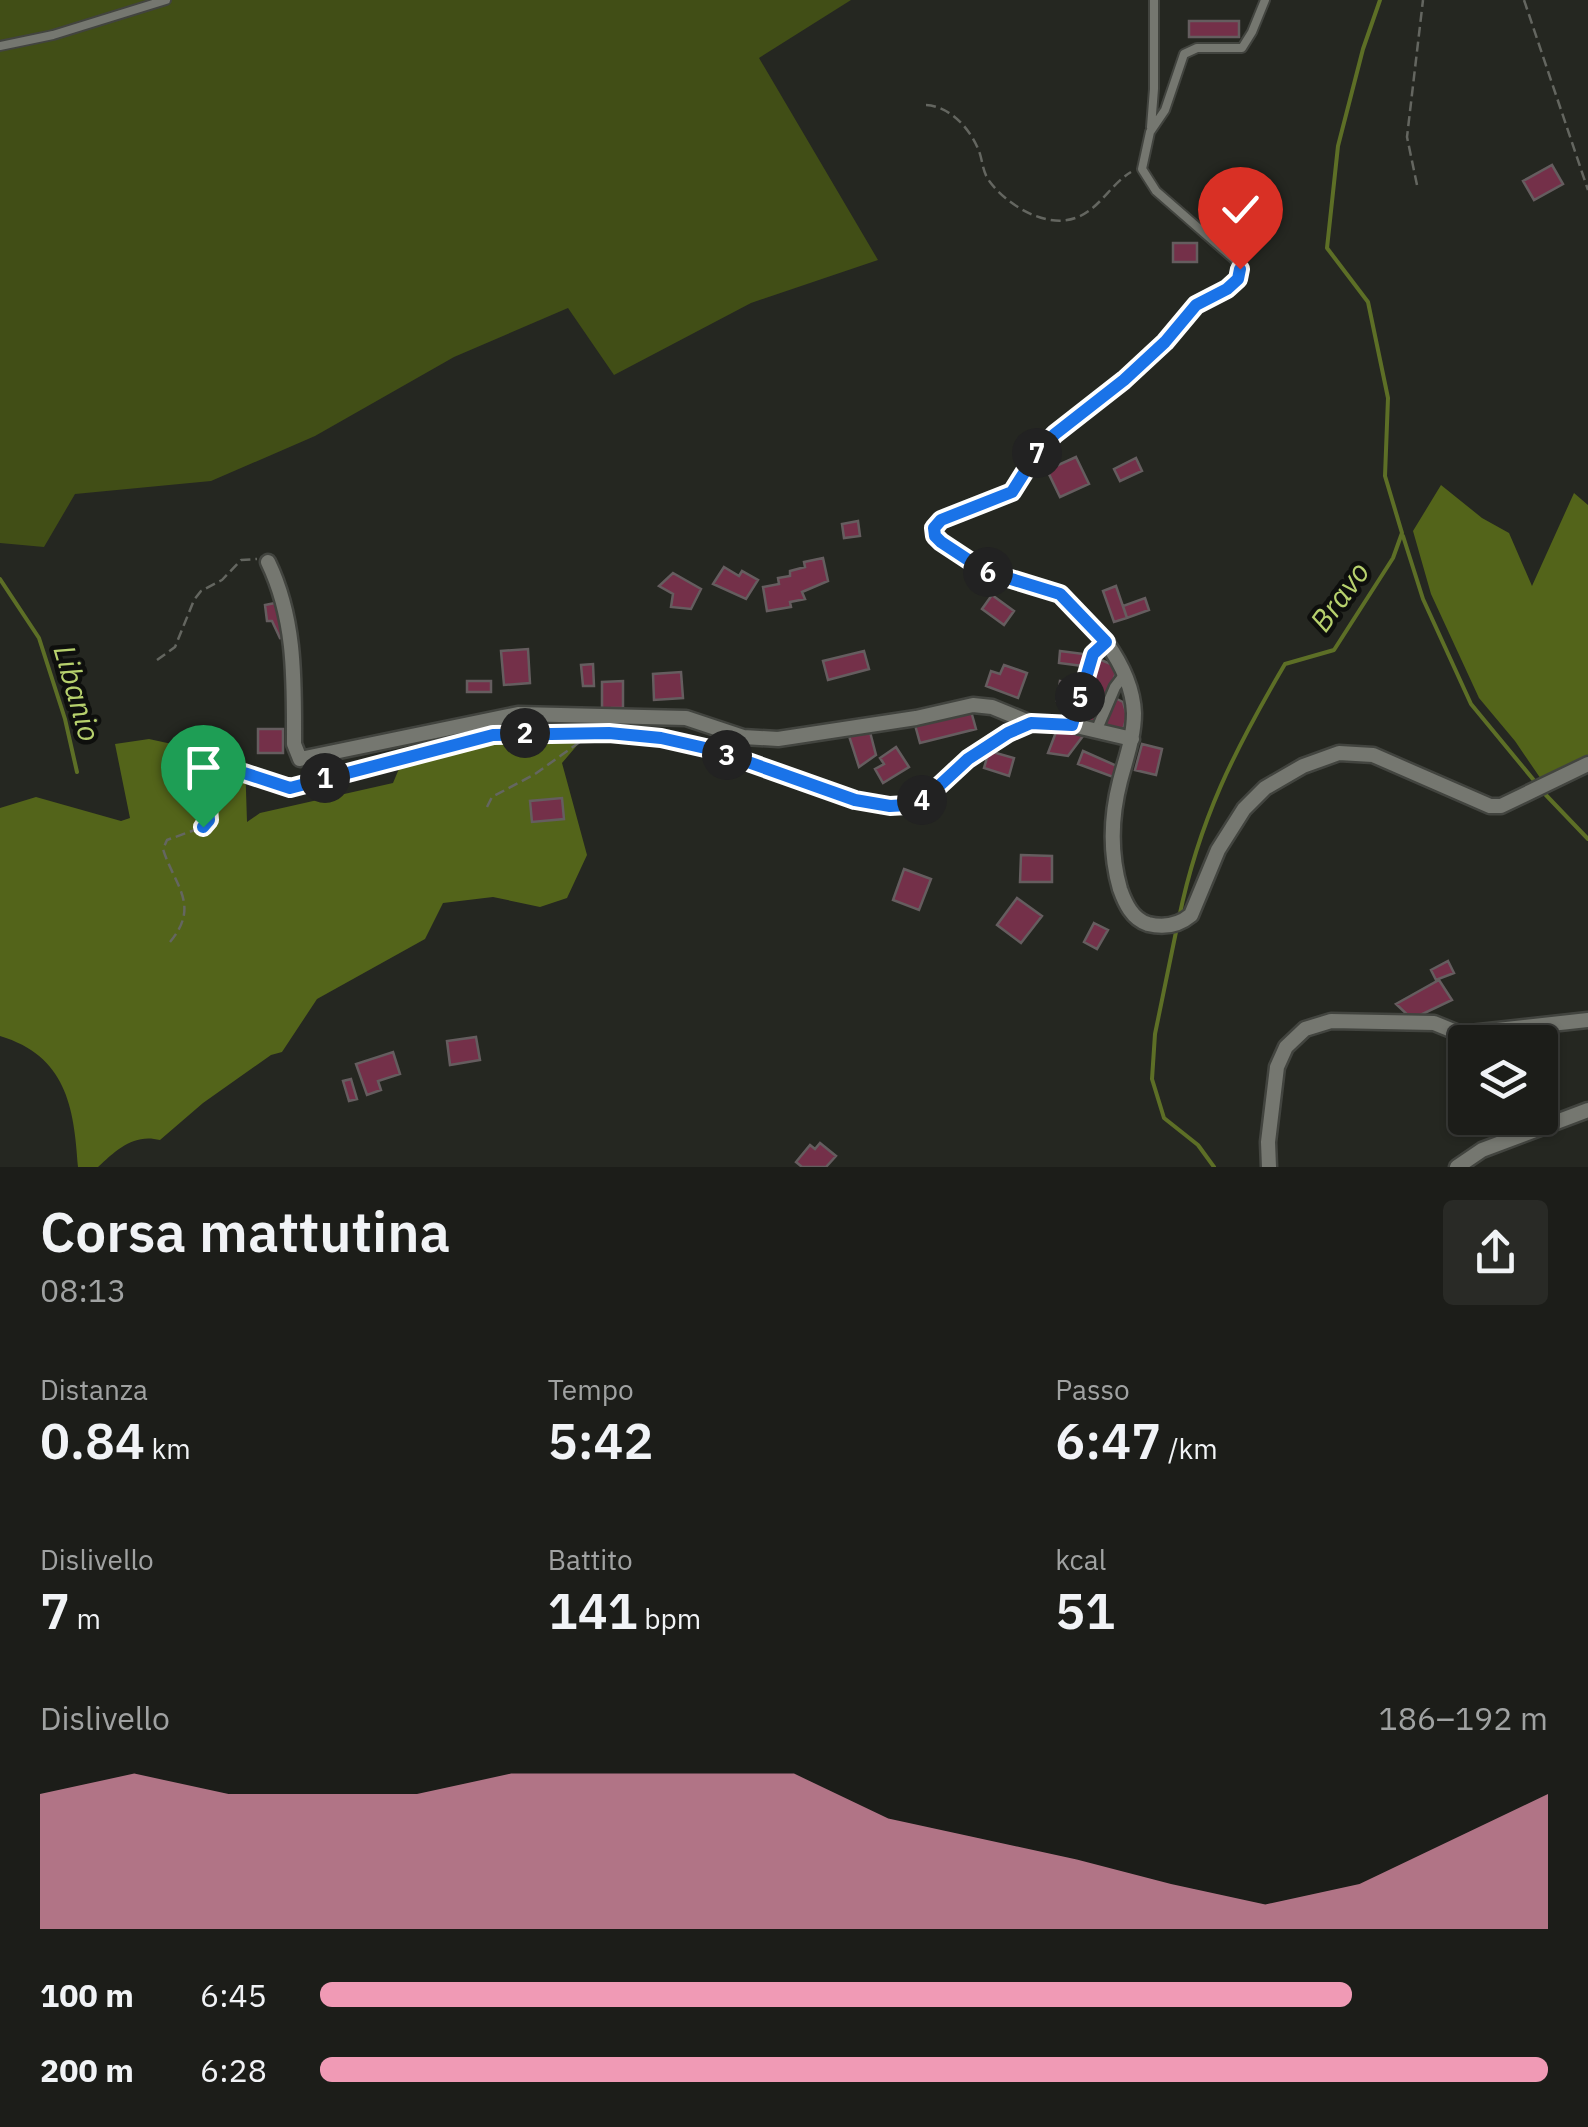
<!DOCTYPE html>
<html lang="it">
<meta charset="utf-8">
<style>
:root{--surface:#1c1d19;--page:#292a26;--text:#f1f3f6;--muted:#a0a2a2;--line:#3a3b38;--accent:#f09ab5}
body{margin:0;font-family:"IBM Plex Sans",sans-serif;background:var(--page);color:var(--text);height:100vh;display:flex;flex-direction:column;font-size:38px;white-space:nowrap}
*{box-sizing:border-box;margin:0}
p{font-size:32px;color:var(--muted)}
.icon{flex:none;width:55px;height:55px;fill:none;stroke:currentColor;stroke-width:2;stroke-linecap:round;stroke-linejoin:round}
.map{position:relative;height:1167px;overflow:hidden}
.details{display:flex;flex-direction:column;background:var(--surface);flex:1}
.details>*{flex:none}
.controls{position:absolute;left:1448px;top:1025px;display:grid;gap:20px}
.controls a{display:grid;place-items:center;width:110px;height:110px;border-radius:10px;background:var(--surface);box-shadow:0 2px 8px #0004,0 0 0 2px var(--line);font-size:50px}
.pin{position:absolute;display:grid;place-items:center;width:85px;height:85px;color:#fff;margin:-102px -42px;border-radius:50% 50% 50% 0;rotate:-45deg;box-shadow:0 0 10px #0007}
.pin .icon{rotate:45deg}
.km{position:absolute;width:50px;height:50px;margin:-25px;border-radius:50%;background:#222;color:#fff;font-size:28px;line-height:50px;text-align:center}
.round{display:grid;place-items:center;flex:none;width:105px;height:105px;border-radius:10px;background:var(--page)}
.headline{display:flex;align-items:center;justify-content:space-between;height:170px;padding:0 40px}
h1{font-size:55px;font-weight:600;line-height:75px}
.figures{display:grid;grid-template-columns:repeat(3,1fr);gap:15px;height:170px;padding:10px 40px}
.figures div{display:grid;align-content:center}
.figures b{font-size:50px;font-weight:600}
.figures small{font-size:28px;font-weight:400}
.figures p{font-size:28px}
.chart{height:280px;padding:20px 40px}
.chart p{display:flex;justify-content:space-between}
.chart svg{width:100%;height:180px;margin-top:10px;fill:var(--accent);opacity:.7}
ul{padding:0 40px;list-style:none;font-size:32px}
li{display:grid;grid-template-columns:160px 120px 1fr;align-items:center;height:75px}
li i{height:25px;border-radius:12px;background:var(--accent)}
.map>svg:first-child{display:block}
.green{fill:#414e16}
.forest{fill:#53641a}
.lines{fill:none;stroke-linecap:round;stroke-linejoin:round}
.stream{stroke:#5d6f26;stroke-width:4}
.building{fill:#743049;stroke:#655d5f;stroke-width:2.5}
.service-casing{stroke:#42443f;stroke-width:12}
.pedestrian-casing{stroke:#42443f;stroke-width:15}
.minor-casing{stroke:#42443f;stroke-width:19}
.path{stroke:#646660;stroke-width:2.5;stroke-dasharray:10 5;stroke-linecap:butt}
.service{stroke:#757770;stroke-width:8}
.pedestrian{stroke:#757770;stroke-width:10}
.minor{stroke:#757770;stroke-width:14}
.route-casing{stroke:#fff;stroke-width:20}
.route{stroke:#1a73e8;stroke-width:12}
.labels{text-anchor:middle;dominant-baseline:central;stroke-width:9;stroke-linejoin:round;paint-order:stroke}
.water-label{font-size:30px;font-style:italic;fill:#b7d16d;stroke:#0e0f0d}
</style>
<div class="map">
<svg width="1588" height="1167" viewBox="0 0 1588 1167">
<rect width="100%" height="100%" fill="#252721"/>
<path class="green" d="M0 0H851L759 58 878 260 751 303 614 375 568 308 454 357 315 436 211 481 75 494 44 547 0 543Z"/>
<path class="forest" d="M1441 485 1482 518 1509 533 1532 586 1574 493 1588 505V764L1545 785 1515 741 1479 698 1431 594 1413 531Z
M541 736H585L562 763 587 855 567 898 540 907 493 897 443 903 425 939 317 999 282 1052 271 1055 203 1103 160 1140C134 1133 116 1150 98 1167H78C74 1106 66 1056 0 1036V808L36 797 121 821 130 818 115 744 149 739 245 760 247 822 260 813 393 783 401 764 493 739Z"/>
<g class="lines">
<path class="stream" d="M1403 536 1423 599 1471 704 1537 784
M0 579 39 638 65 719 77 772
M1543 792 1588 839
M1179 918C1199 820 1235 749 1285 664L1334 650 1393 558 1402 533 1385 476 1388 398 1368 302 1327 248 1338 146 1363 49 1380 0
M1177 927 1155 1034 1152 1079 1164 1118 1198 1145 1214 1167"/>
</g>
<path class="building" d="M1189 21H1239V37H1189Z
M1552 165 1563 184 1534 200 1523 181Z
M1270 195 1276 210 1258 217 1252 202Z
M1173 243H1197V262H1173Z
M1076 457 1089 484 1060 497 1047 470Z
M1136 458 1142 471 1120 481 1114 469Z
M858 521 860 536 844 538 842 524Z
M823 558 828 581 802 592 805 599 790 602 791 607 767 611 763 587 779 584 778 578 790 576V571L805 567 804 562Z
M724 567 739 576 742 571 758 580 746 599 713 584Z
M673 573 701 589 691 609 671 607 673 594 659 586Z
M1116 586 1127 618 1114 622 1103 591Z
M992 595 1014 611 1004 625 982 609Z
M1145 598 1149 610 1127 618 1123 606Z
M280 602 286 637 280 638 272 621H267L265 605Z
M528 649 530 683 504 685 501 651Z
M864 651 869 669 828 680 823 661Z
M1060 651 1084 654 1083 666 1059 663Z
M1094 657 1118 667 1097 726 1078 721Z
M593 664 594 686H583L581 665Z
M1004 665 1027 673 1018 698 986 686 991 671 1000 674Z
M681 672 683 698 654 700 653 674Z
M467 681H491V692H467Z
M623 681V708H612V713H602V682Z
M1060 681 1075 683 1073 704 1057 701Z
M1113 697 1123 702 1127 716 1122 733 1102 726Z
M971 711 976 729 920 743 915 725Z
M1058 727 1086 732 1068 756 1048 753Z
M258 729H283V753H258Z
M870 732 876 755 859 767 849 736Z
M1142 744 1162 749 1156 775 1135 770Z
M896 747 909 767 883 783 875 769 884 764 880 758Z
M989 751 1014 758 1009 776 984 768Z
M1083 751 1117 766 1116 778 1078 764Z
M562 798 564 819 532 822 530 801Z
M1021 855 1052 856V882H1020Z
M904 869 931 879 919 910 893 900Z
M1017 898 1042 916 1021 943 997 925Z
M1094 923 1108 930 1097 949 1084 942Z
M1448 961 1454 973 1436 980 1431 970Z
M1439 980 1452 1000 1412 1019 1396 1004Z
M476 1037 480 1060 450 1065 447 1041Z
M393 1052 400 1074 378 1081 381 1090 367 1095 356 1064Z
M351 1079 357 1099 349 1101 343 1081Z
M820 1143 836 1156 826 1167H802L796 1162 810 1145 815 1149Z"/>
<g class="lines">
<g class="service-casing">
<path id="service" d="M0 46 53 35 166 0
M1151 127 1154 89V0
M1106 642 1060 594 985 571 963 558 935 536 934 528 941 520 1013 491 1036 454 1055 434 1124 380 1165 342 1197 305 1227 289 1238 279 1240 269 1234 259 1156 191 1142 169 1150 132 1165 110 1184 54 1197 48H1242L1252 32 1265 0"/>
</g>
<g class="pedestrian-casing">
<path id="pedestrian" d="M1097 729 1115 687 1125 674"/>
</g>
<g class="minor-casing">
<path id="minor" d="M268 562C296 620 294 681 294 744L300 759 518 714 686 718 743 737 778 739 916 718 973 705 992 707 1031 723 1072 725 1132 739
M1072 725 1093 654 1106 642C1121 663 1133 686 1134 713 1134 737 1126 758 1120 781 1111 816 1110 854 1120 889 1125 903 1132 919 1148 924 1164 928 1179 925 1191 915L1218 850 1244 809 1265 788 1303 766 1339 753 1373 755 1490 806H1501L1588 764
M1269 1167 1268 1142 1277 1067 1286 1047 1305 1029 1331 1021 1434 1023 1461 1034 1588 1020
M1457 1167 1482 1150 1588 1110"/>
</g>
<path class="path" d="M1524 0 1588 190
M926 105C950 106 972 130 980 154 983 164 983 173 990 182 1008 206 1048 230 1078 217 1100 208 1111 184 1131 172
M1417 185 1407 137 1423 0
M157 660 175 647 194 600 201 591 222 580 241 560 257 559
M487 807 492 797 535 774 591 734
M170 942C201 905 174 885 163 849L167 840 203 827 209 820 208 808C198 799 184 791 189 776L196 773H244L290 788 493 735 609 733 661 738 714 750 855 800 891 806 907 805 926 798 969 759 1011 731"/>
<use href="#service" class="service"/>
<use href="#pedestrian" class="pedestrian"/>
<use href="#minor" class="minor"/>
</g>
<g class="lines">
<g class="route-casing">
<path id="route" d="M203 827 209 820 208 808C198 799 184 791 189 776L196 773H244L290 788 493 735 609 733 661 738 714 750 855 800 890 806 907 805 926 798 968 759 1008 733 1031 723 1072 725 1093 654 1106 642 1060 594 985 571 941 542 935 536 934 528 941 520 1012 492 1036 454 1055 434 1124 380 1165 342 1196 305 1227 289 1238 279 1240 269"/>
</g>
<use href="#route" class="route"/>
</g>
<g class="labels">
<g class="water-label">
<text transform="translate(1339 596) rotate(-54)">Bravo</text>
<text transform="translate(78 693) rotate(74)">Libanio</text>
</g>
</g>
</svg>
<div class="controls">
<a><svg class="icon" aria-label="layers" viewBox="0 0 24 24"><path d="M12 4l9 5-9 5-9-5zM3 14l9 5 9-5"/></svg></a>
</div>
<div class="pin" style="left:203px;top:827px;background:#1e9e55"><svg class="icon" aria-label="arrive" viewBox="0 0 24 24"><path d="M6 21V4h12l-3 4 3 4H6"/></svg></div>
<div class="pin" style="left:1240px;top:269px;background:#d93025"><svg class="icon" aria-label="check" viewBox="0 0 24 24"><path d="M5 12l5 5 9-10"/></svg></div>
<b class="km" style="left:325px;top:778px">1</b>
<b class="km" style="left:525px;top:733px">2</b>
<b class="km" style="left:727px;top:755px">3</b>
<b class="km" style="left:922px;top:800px">4</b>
<b class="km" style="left:1080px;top:697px">5</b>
<b class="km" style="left:988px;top:572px">6</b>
<b class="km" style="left:1037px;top:453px">7</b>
</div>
<section class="details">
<div class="headline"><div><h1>Corsa mattutina</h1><p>08:13</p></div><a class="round"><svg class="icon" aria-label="share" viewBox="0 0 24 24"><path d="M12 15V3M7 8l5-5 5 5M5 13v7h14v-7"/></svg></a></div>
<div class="figures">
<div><p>Distanza</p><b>0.84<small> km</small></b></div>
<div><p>Tempo</p><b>5:42</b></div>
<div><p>Passo</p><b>6:47<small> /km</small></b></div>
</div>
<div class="figures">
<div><p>Dislivello</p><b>7<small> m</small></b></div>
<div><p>Battito</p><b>141<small> bpm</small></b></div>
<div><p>kcal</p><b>51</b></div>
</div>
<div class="chart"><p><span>Dislivello</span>186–192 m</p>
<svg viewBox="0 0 160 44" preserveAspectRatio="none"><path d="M0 44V11L10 6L20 11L30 11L40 11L50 6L60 6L70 6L80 6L90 17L100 22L110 27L120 33L130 38L140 33L150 22L160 11V44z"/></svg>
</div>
<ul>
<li><b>100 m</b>6:45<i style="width:84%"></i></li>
<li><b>200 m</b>6:28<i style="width:100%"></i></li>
</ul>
</section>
